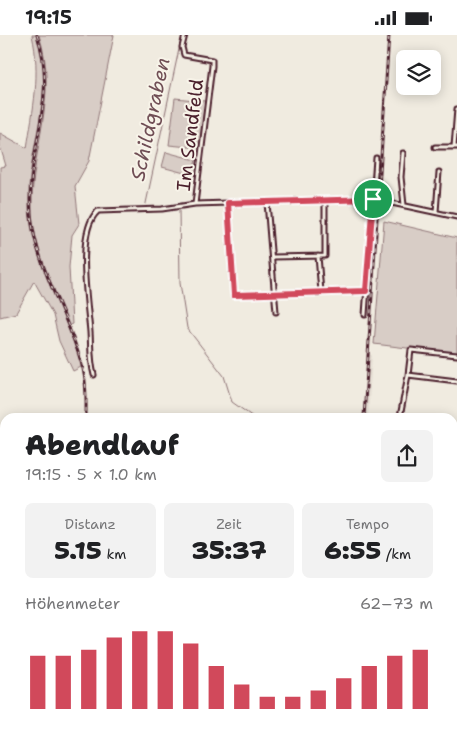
<!DOCTYPE html>
<html lang="de">
<meta charset="utf-8">
<style>
:root{--surface:#fff;--page:#f2f2f2;--text:#202124;--muted:#757577;--accent:#d1495b}
body{margin:0;font-family:"Shantell Sans",sans-serif;background:var(--page);color:var(--text);height:100vh;display:flex;flex-direction:column;font-size:19px;white-space:nowrap}
*{box-sizing:border-box;margin:0}
p{font-size:16px;color:var(--muted)}
.icon{flex:none;width:28px;height:28px;fill:none;stroke:currentColor;stroke-width:2;stroke-linecap:round;stroke-linejoin:round}
.map{position:relative;flex:1;overflow:hidden}
.details{position:absolute;left:0px;top:378px;width:458px;height:321px;display:flex;flex-direction:column;background:var(--surface);border-radius:15px 15px 0 0;box-shadow:0 2px 12px #0003}
.details>*{flex:none}
.tools{position:absolute;left:396px;top:15px;display:grid;gap:10px}
.tools a{display:grid;place-items:center;width:45px;height:45px;border-radius:8px;background:var(--surface);box-shadow:0 2px 12px #0003;font-size:25px}
.pin{position:absolute;display:grid;place-items:center;width:42px;height:42px;color:#fff;margin:-21px;border:2px solid #fff;border-radius:50%;box-shadow:0 1px 5px #0007}
.round{display:grid;place-items:center;flex:none;width:52px;height:52px;border-radius:8px;background:var(--page)}
.headline{display:flex;align-items:center;justify-content:space-between;height:85px;padding:0 25px}
h1{font-size:28px;font-weight:800;line-height:38px}
.figures{display:grid;grid-template-columns:repeat(3,1fr);gap:8px;height:85px;padding:5px 25px}
.figures div{display:grid;align-content:center;border-radius:8px;background:var(--page);text-align:center}
.figures b{font-size:25px;font-weight:800}
.figures small{font-size:14px;font-weight:400}
.figures p{font-size:14px}
.chart{height:140px;padding:10px 25px}
.chart p{display:flex;justify-content:space-between}
.chart svg{width:100%;height:90px;margin-top:5px;stroke:var(--accent);stroke-width:6}
.status{display:flex;justify-content:space-between;align-items:center;height:35px;padding:0 25px;background:var(--surface);direction:ltr}
.status svg{height:14px;fill:currentColor}
.map>svg:first-child{display:block}
.built{fill:#e3dcd2}
.green{fill:#d8cdc6;stroke:#917678}
.lines{fill:none;stroke-linecap:round;stroke-linejoin:round}
.stream{stroke:#8b6f72;stroke-width:1}
.street-casing{stroke:#4a1f2b;stroke-width:7}
.secondary-casing{stroke:#4a1f2b;stroke-width:8}
.primary-casing{stroke:#4a1f2b;stroke-width:9}
.street{stroke:#f7f3e8;stroke-width:3}
.secondary{stroke:#f7f3e8;stroke-width:4.5}
.primary{stroke:#f7f3e8;stroke-width:5}
.rail-casing{stroke:#4a1f2b;stroke-width:3}
.rail{stroke:#f7f3e8;stroke-width:1;stroke-dasharray:4;stroke-linecap:butt}
.route-casing{stroke:#fff;stroke-width:10}
.route{stroke:#d1495b;stroke-width:6}
.labels{text-anchor:middle;dominant-baseline:central;stroke-width:4;stroke-linejoin:round;paint-order:stroke}
.street-label{font-size:19px;fill:#4a1f2b;stroke:#f7f3e8}
.water-label{font-size:20px;font-style:italic;fill:#704e55;stroke:#f7f3e8}
</style>
<div class="status"><b>19:15</b><svg viewBox="0 0 49 12"><path d="M0 12V9h3v3zM5 12V6h3v6zM10 12V3h3v9zM15 12V0h3v12zM26 1h20v11H26zM47 4h2v5h-2z"/></svg></div>
<div class="map">
<svg width="457" height="698" viewBox="0 0 457 698">
<rect width="100%" height="100%" fill="#f0ebe0"/>
<filter id="ink" filterUnits="userSpaceOnUse"><feTurbulence type="fractalNoise" baseFrequency=".02" numOctaves="2"/><feDisplacementMap in="SourceGraphic" scale="10" xChannelSelector="R" yChannelSelector="G"/><feConvolveMatrix kernelMatrix="1 2 1 2 8 2 1 2 1" color-interpolation-filters="sRGB"/></filter>
<g filter="url(#ink)">
<path class="built" d="M367 319 372 320 368 382H363Z
M361 694H429V698H361Z"/>
<path class="green" d="M32 0H36C58 59 25 114 29 174 33 229 66 277 81 329V332L73 336 59 306 53 280 34 246 16 278 0 282V132L6 131 0 111V98L27 113C33 74 41 39 32 0Z
M39 0H114L89 126 75 151 79 189 72 200 69 232 72 289 68 291C55 254 33 214 32 174 31 113 59 61 39 0Z
M175 63 205 66 199 113 169 110Z
M166 117 196 125 192 140 162 132Z
M384 186 457 203V319L374 309Z
M453 634 457 635V679H453Z
M271 694H348V698H278Z"/>
<g class="lines">
<path class="stream" d="M145 173 182 0
M177 174 179 173 180 248 187 293 224 341 232 367 253 382
M144 176H152
M442 698V694"/>
<g class="street-casing">
<path id="street" d="M185 0 182 12 184 20 212 25V31L195 169 373 164 457 182
M435 112H457
M454 112 457 74
M403 118 401 142 404 170
M267 167 276 277
M228 168 234 260 367 256
M436 177 439 137
M318 221 321 257
M272 222 325 221V166
M365 280 376 123
M94 340C90 325 91 312 90 297 88 270 75 196 98 176L162 174 195 169
M408 340 411 315 457 320
M400 382 408 340 457 346
M0 494 5 499
M0 602 5 603
M0 673 5 687
M5 688 1 690V694L5 696 8 694
M9 694 17 698
M36 694 37 698
M69 694 70 698
M85 694V698
M113 694 114 698
M350 694 351 698
M232 698H237"/>
</g>
<g class="secondary-casing">
<path id="secondary" d="M0 404 5 403
M452 415 457 410"/>
</g>
<g class="primary-casing">
<path id="primary" d="M0 572 5 576
M452 584H457
M452 626 457 624
M452 630 457 631
M452 684 457 683
M434 698 436 694"/>
</g>
<use href="#street" class="street"/>
<use href="#secondary" class="secondary"/>
<use href="#primary" class="primary"/>
<g class="rail-casing">
<path id="rail" d="M37 0C59 64 25 117 31 180 36 234 70 281 83 334 87 350 86 366 86 382
M364 382 389 0
M267 694 275 698
M356 694V698"/>
</g>
<use href="#rail" class="rail"/>
</g>
</g>
<g class="lines" filter="url(#ink)">
<g class="route-casing">
<path id="route" d="M373 164 366 256 234 260 228 168Z"/>
</g>
<use href="#route" class="route"/>
</g>
<g class="labels">
<g class="street-label">
<text transform="translate(190 100) rotate(-83)">Im Sandfeld</text>
</g>
<g class="water-label">
<text transform="translate(150 84) rotate(-78)">Schildgraben</text>
</g>
</g>
</svg>
<div class="tools">
<a><svg class="icon" aria-label="layers" viewBox="0 0 24 24"><path d="M12 4l9 5-9 5-9-5zM3 14l9 5 9-5"/></svg></a>
</div>
<div class="pin" style="left:373px;top:164px;background:#1e9e55"><svg class="icon" aria-label="arrive" viewBox="0 0 24 24"><path d="M6 21V4h12l-3 4 3 4H6"/></svg></div>
<section class="details">
<div class="headline"><div><h1>Abendlauf</h1><p>19:15 · 5 × 1.0 km</p></div><a class="round"><svg class="icon" aria-label="share" viewBox="0 0 24 24"><path d="M12 15V3M7 8l5-5 5 5M5 13v7h14v-7"/></svg></a></div>
<div class="figures">
<div><p>Distanz</p><b>5.15<small> km</small></b></div>
<div><p>Zeit</p><b>35:37</b></div>
<div><p>Tempo</p><b>6:55<small> /km</small></b></div>
</div>
<div class="chart"><p><span>Höhenmeter</span>62–73 m</p>
<svg viewBox="0 0 160 44" preserveAspectRatio="none"><path d="M5 44V18M15 44V18M25 44V15M35 44V9M45 44V6M55 44V6M65 44V12M75 44V23M85 44V32M95 44V38M105 44V38M115 44V35M125 44V29M135 44V23M145 44V18M155 44V15"/></svg>
</div>
</section>
</div>
